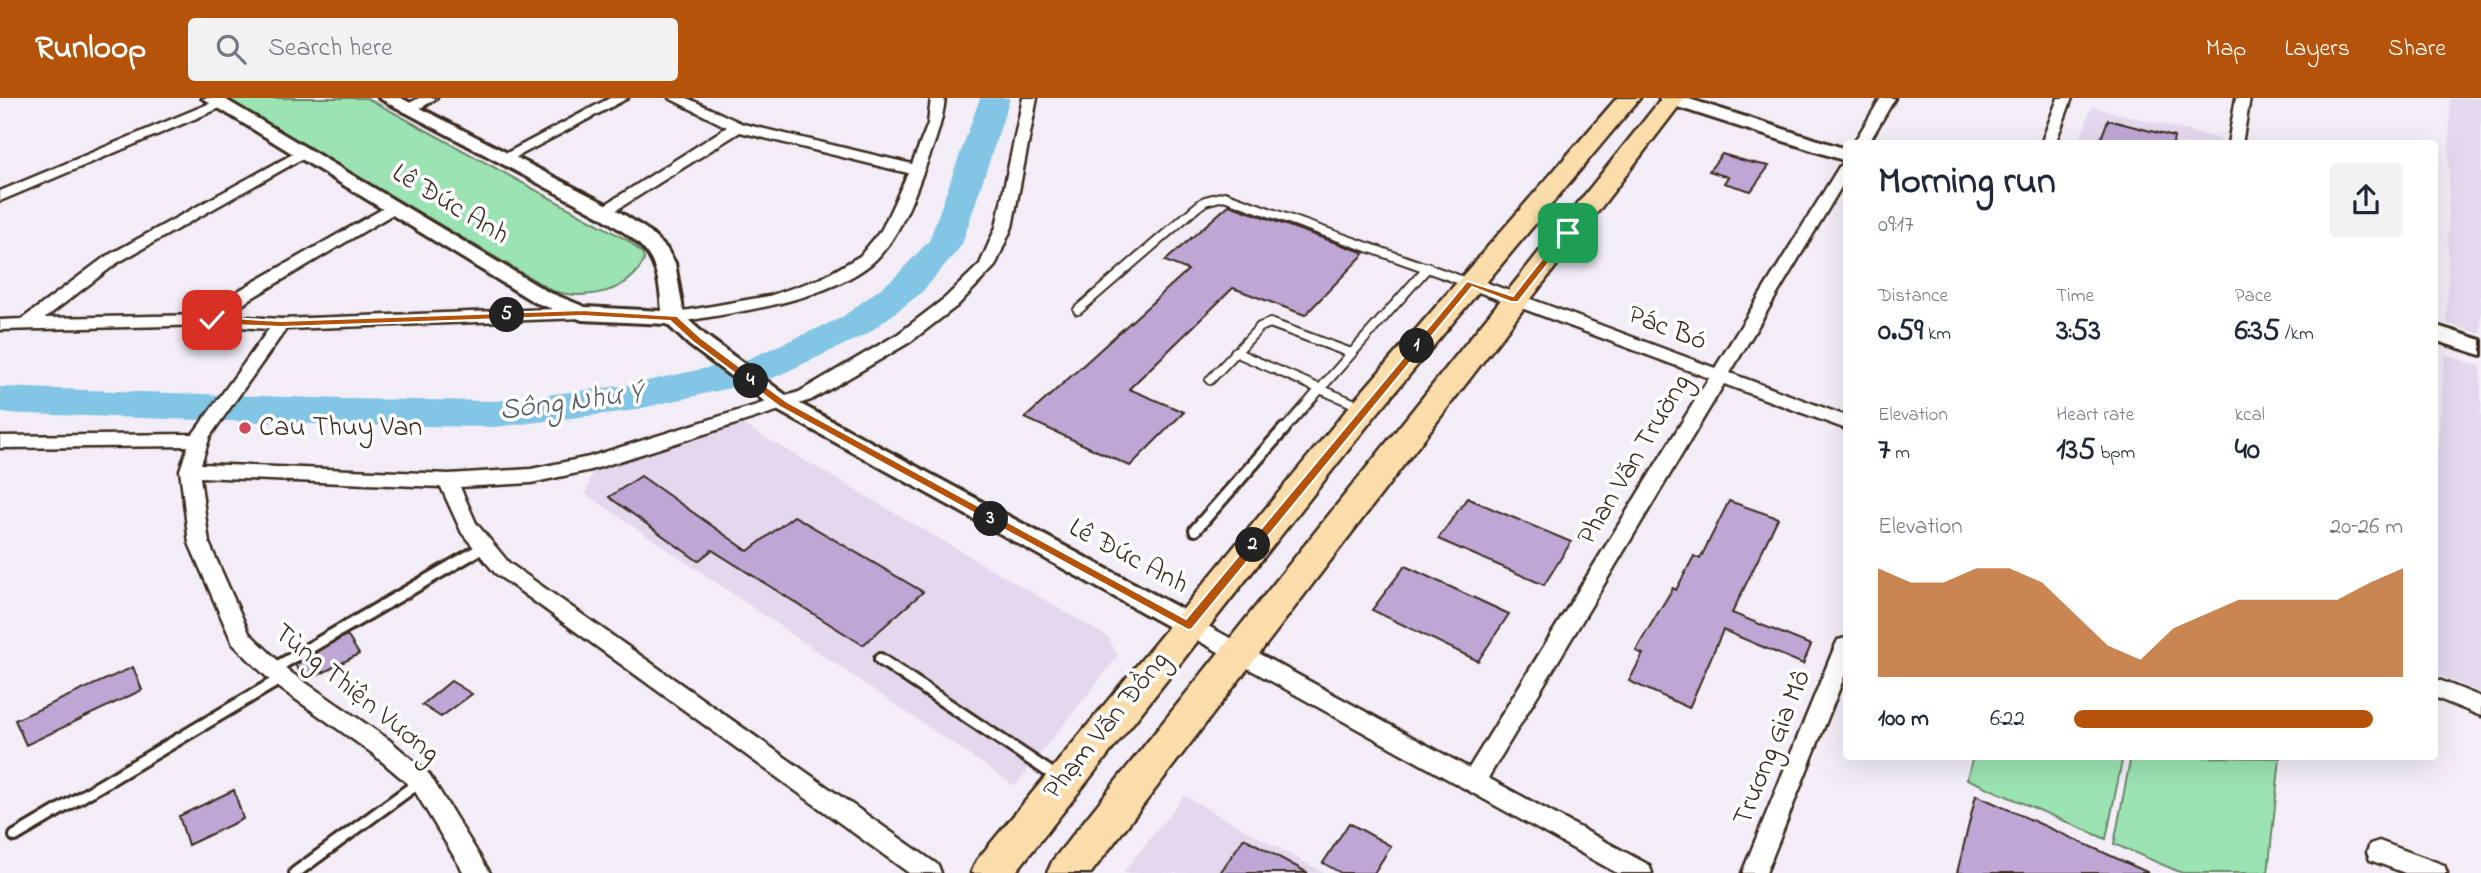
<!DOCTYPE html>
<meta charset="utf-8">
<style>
:root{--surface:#fff;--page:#f2f2f3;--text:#1f2937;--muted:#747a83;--accent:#b45309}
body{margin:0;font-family:"Indie Flower",sans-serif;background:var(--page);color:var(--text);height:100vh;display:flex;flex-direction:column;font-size:26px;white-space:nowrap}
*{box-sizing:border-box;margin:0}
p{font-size:23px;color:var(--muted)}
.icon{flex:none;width:38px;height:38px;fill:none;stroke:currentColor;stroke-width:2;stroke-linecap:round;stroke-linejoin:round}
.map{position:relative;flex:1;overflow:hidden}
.panel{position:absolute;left:1843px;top:42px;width:595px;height:620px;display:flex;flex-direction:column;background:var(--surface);border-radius:7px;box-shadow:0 7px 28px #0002}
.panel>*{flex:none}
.pin{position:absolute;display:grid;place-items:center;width:60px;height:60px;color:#fff;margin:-30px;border-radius:14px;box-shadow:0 4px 10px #0006}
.km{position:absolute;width:35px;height:35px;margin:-18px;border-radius:50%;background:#222;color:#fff;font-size:19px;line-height:35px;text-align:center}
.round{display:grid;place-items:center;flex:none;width:74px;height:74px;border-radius:7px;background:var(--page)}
.headline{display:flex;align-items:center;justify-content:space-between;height:119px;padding:0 35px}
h1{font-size:38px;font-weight:800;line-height:52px}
.figures{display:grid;grid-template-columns:repeat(3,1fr);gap:10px;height:119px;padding:7px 35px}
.figures div{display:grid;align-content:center}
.figures b{font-size:30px;font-weight:800}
.figures small{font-size:19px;font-weight:400}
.figures p{font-size:19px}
.chart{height:196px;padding:14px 35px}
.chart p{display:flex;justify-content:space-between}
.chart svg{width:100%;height:126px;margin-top:7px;fill:var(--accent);opacity:.7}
ul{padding:0 35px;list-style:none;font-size:23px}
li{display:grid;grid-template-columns:112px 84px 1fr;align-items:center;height:52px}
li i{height:18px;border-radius:9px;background:var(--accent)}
header{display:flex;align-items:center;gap:42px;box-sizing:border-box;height:98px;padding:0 35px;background:var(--accent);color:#fff}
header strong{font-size:33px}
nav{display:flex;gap:38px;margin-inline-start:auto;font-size:24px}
.search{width:490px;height:63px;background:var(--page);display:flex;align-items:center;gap:18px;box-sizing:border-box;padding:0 24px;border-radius:7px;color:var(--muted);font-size:26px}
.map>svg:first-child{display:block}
.built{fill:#e3d8ed}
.green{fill:#9be3b2;stroke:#6b8668;stroke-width:2}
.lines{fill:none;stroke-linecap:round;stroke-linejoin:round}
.river{fill:#83c5e4;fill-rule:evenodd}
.building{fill:#bfa7d5;stroke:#3b2a1e;stroke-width:2}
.service-far1-casing{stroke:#3b2a1e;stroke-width:12}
.service-casing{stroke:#3b2a1e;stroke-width:16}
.minor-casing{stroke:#3b2a1e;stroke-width:5}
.tertiary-casing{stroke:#3b2a1e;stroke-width:6}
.primary-casing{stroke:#3b2a1e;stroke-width:5}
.service-far1{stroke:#fff;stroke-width:8}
.service{stroke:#fff;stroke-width:10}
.minor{fill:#fff;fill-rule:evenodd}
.tertiary{fill:#fff;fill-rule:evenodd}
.primary{fill:#fbddab;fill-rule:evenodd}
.route{fill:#b45309;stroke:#fff;stroke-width:2}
.poi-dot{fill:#d1495b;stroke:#fff;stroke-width:2.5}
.labels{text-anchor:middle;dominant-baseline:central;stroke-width:7;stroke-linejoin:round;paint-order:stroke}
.street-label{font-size:28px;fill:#3b2a1e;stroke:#fff}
.poi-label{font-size:28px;fill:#3b2a1e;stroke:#fff;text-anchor:start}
.water-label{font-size:30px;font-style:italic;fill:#546063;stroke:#fff}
</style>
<header>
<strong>Runloop</strong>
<div class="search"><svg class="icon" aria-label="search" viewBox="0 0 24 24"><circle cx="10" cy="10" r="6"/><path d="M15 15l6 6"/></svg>Search here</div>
<nav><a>Map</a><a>Layers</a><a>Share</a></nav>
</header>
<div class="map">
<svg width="2481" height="775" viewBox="0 0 2481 775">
<rect width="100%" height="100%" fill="#f2edf7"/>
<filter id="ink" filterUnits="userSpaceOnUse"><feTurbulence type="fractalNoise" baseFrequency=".0143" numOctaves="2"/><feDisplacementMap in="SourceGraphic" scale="14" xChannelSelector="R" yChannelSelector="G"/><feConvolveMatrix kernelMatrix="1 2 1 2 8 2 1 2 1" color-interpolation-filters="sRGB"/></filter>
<g filter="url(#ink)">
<path class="built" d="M2450 0H2481V236L2447 225Z
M2092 9 2220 41 2219 46H2078Z
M2445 257 2481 268V595L2434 575V388Z
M742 326 1108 539 1118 558 1015 688 586 396 593 372Z
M1184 698 1324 775H1123Z"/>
<path class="green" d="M225 0H367L629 143 643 156 644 162C629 196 584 202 553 193Z
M1973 658H2123L2106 741 1967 681Z
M2131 658 2280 660 2268 775H2182L2114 746Z"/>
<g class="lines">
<path class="river" d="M980 0H1010L962 146 957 153 920 196 867 236 773 280 629 313 495 329 343 327 0 315V289L343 301 495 303 629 287 748 261 841 220 894 180 929 143Z"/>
</g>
<path class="building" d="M2108 22 2174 39 2173 46H2099Z
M1722 56 1749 64 1769 68 1751 93 1724 85 1728 79 1709 73Z
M1229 107 1365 155 1305 217 1233 190 1129 291 1184 314 1130 368 1025 320 1188 172 1165 163Z
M641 378 748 453 794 418 923 494 863 547 712 452 698 463 609 399Z
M1467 400 1571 444 1544 487 1438 441Z
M1729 403 1778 420 1732 515 1811 547 1803 566 1723 532 1689 610 1629 583 1643 556 1636 553 1644 538 1673 490 1676 492 1694 458 1700 461Z
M1405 468 1509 516 1478 563 1372 512Z
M347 537 359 556 307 583 295 567Z
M133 569 142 592 26 647 15 622Z
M451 583 472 596 441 619 422 607Z
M234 692 243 721 188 747 179 718Z
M1976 697 2149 775H1957Z
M1349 725 1391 748 1374 775H1341L1323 765Z
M1244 740 1308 775H1220Z"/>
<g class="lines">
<g class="service-far1-casing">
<path id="service-far1" d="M1078 212 1197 109 1205 103 1224 98 1469 185
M1235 254 1364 310
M1210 282 1260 229 1270 225 1351 255
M1283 333 1428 169"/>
</g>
<g class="service-casing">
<path id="service" d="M1195 432 1284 331
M880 561 1060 681
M273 571 482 450
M15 738 282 580
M295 775 421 683"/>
</g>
<g class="minor-casing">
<path id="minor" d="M419 0H437L414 14H404V8Z
M610 0H628L509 63 504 64 497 60Z
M669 0H687L743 26 912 66 928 26 931 0H945C942 29 931 54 920 82 910 109 895 145 872 165 825 204 732 215 673 225L667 224 665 220 667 216 769 198 822 180 860 158 882 131 908 75 740 34 610 116H600L597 113 600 110 727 29Z
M1023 0H1037L1012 129 995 168 957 208 910 244 811 302 591 372 531 385 460 389 476 425 509 465 938 767 941 775H909L495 475 462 435 441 389 200 379 209 445 249 535 290 574 388 641 429 676 490 775H464L413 690 372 655 274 586 233 546 189 445 180 372 188 348 0 350V338L193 336 269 231 212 227 0 232V222L22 221 105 159 302 51 309 55 307 58 117 165 45 220 208 217 238 193 393 105 401 110 398 113 250 201 228 218 281 221 582 210 590 215 582 220 286 231 210 338 201 366 449 376 531 371 589 359 799 294 898 236 945 200 980 166 996 129Z
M1881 0H1895L1868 46H1853Z
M2058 0H2072L2055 46H2041Z
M2236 0H2250L2242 46H2228Z
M220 1 227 5 225 8 0 103V93Z
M1846 65V81L1730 275 1846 318V331L1724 286 1488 680 1649 767 1652 775H1617L1181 533 1177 527 1181 521 1188 519 1195 521 1469 670 1709 280 1465 189 1463 185 1465 181H1477L1715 270 1839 69Z
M1846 540V574L1766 775H1742L1835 548 1838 542Z
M2434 580 2481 599V618L2434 599Z
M2379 743 2444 767 2447 775H2405L2370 762 2367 754 2370 746Z"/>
</g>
<g class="tertiary-casing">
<path id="tertiary" d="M202 0H223L548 194 585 209 662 213C658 154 646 148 598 117L379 0H401L612 109 646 131 666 150 675 165 684 218 705 237 791 301 1198 520 1201 527 1198 534 1188 538 1178 534 775 311 689 247 667 226 582 222 534 204Z
M1659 0H1686L1846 51V63L1662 4Z
M2434 227 2481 242V257L2434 242Z"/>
</g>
<g class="primary-casing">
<path id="primary" d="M1617 0H1640L1375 318 1015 775H971L977 762 1353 304Z
M1662 0H1685L1091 775H1047L1053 762Z"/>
</g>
<use href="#service-far1" class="service-far1"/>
<use href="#service" class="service"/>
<use href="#minor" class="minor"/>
<use href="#tertiary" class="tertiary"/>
<use href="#primary" class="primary"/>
</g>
</g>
<path class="route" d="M1564 133 1572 135 1518 204H1511L1472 189 1192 531 1188 532 780 309 693 244 670 223 582 218 281 229 212 226 207 222 212 219 281 223 582 212 677 218 701 240 787 304 1186 521 1467 183 1513 198Z"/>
<circle class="poi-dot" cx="245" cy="330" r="7"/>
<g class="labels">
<g class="street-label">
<text transform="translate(450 107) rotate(31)">Lê Đức Anh</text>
<text transform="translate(1667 231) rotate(21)">Pác Bó</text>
<text transform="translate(1635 362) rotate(-59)">Phan Văn Trường</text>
<text transform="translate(1128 459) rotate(28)">Lê Đức Anh</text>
<text transform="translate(356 596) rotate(39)">Tùng Thiện Vương</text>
<text transform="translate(1107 628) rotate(-51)">Phạm Văn Đồng</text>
<text transform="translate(1773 650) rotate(-68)">Trương Gia Mô</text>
</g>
<g class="poi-label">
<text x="259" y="330">Cau Thuy Van</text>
</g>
<g class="water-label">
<text transform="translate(571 305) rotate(-7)">Sông Như Ý</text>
</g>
</g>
</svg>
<div class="pin" style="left:1568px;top:135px;background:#1e9e55"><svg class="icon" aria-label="arrive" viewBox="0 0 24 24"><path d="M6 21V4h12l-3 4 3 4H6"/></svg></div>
<div class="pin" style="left:212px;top:222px;background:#d93025"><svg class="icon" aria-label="check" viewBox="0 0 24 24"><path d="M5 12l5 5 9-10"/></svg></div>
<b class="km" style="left:1417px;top:248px">1</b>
<b class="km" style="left:1253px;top:447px">2</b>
<b class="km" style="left:991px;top:421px">3</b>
<b class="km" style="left:751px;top:283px">4</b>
<b class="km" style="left:507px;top:217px">5</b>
<section class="panel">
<div class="headline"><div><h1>Morning run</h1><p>09:17</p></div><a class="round"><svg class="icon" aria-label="share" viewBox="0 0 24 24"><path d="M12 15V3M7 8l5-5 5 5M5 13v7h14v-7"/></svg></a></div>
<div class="figures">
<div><p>Distance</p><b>0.59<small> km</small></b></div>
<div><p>Time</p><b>3:53</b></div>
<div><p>Pace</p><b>6:35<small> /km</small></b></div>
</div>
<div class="figures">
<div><p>Elevation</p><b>7<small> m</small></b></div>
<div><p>Heart rate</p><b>135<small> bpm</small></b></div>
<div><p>kcal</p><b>40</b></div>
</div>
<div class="chart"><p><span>Elevation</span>20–26 m</p>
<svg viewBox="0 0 160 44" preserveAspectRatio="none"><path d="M0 44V6L10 11L20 11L30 6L40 6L50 11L60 22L70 33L80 38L90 27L100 22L110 17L120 17L130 17L140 17L150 11L160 6V44z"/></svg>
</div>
<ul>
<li><b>100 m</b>6:22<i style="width:91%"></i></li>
</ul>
</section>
</div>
